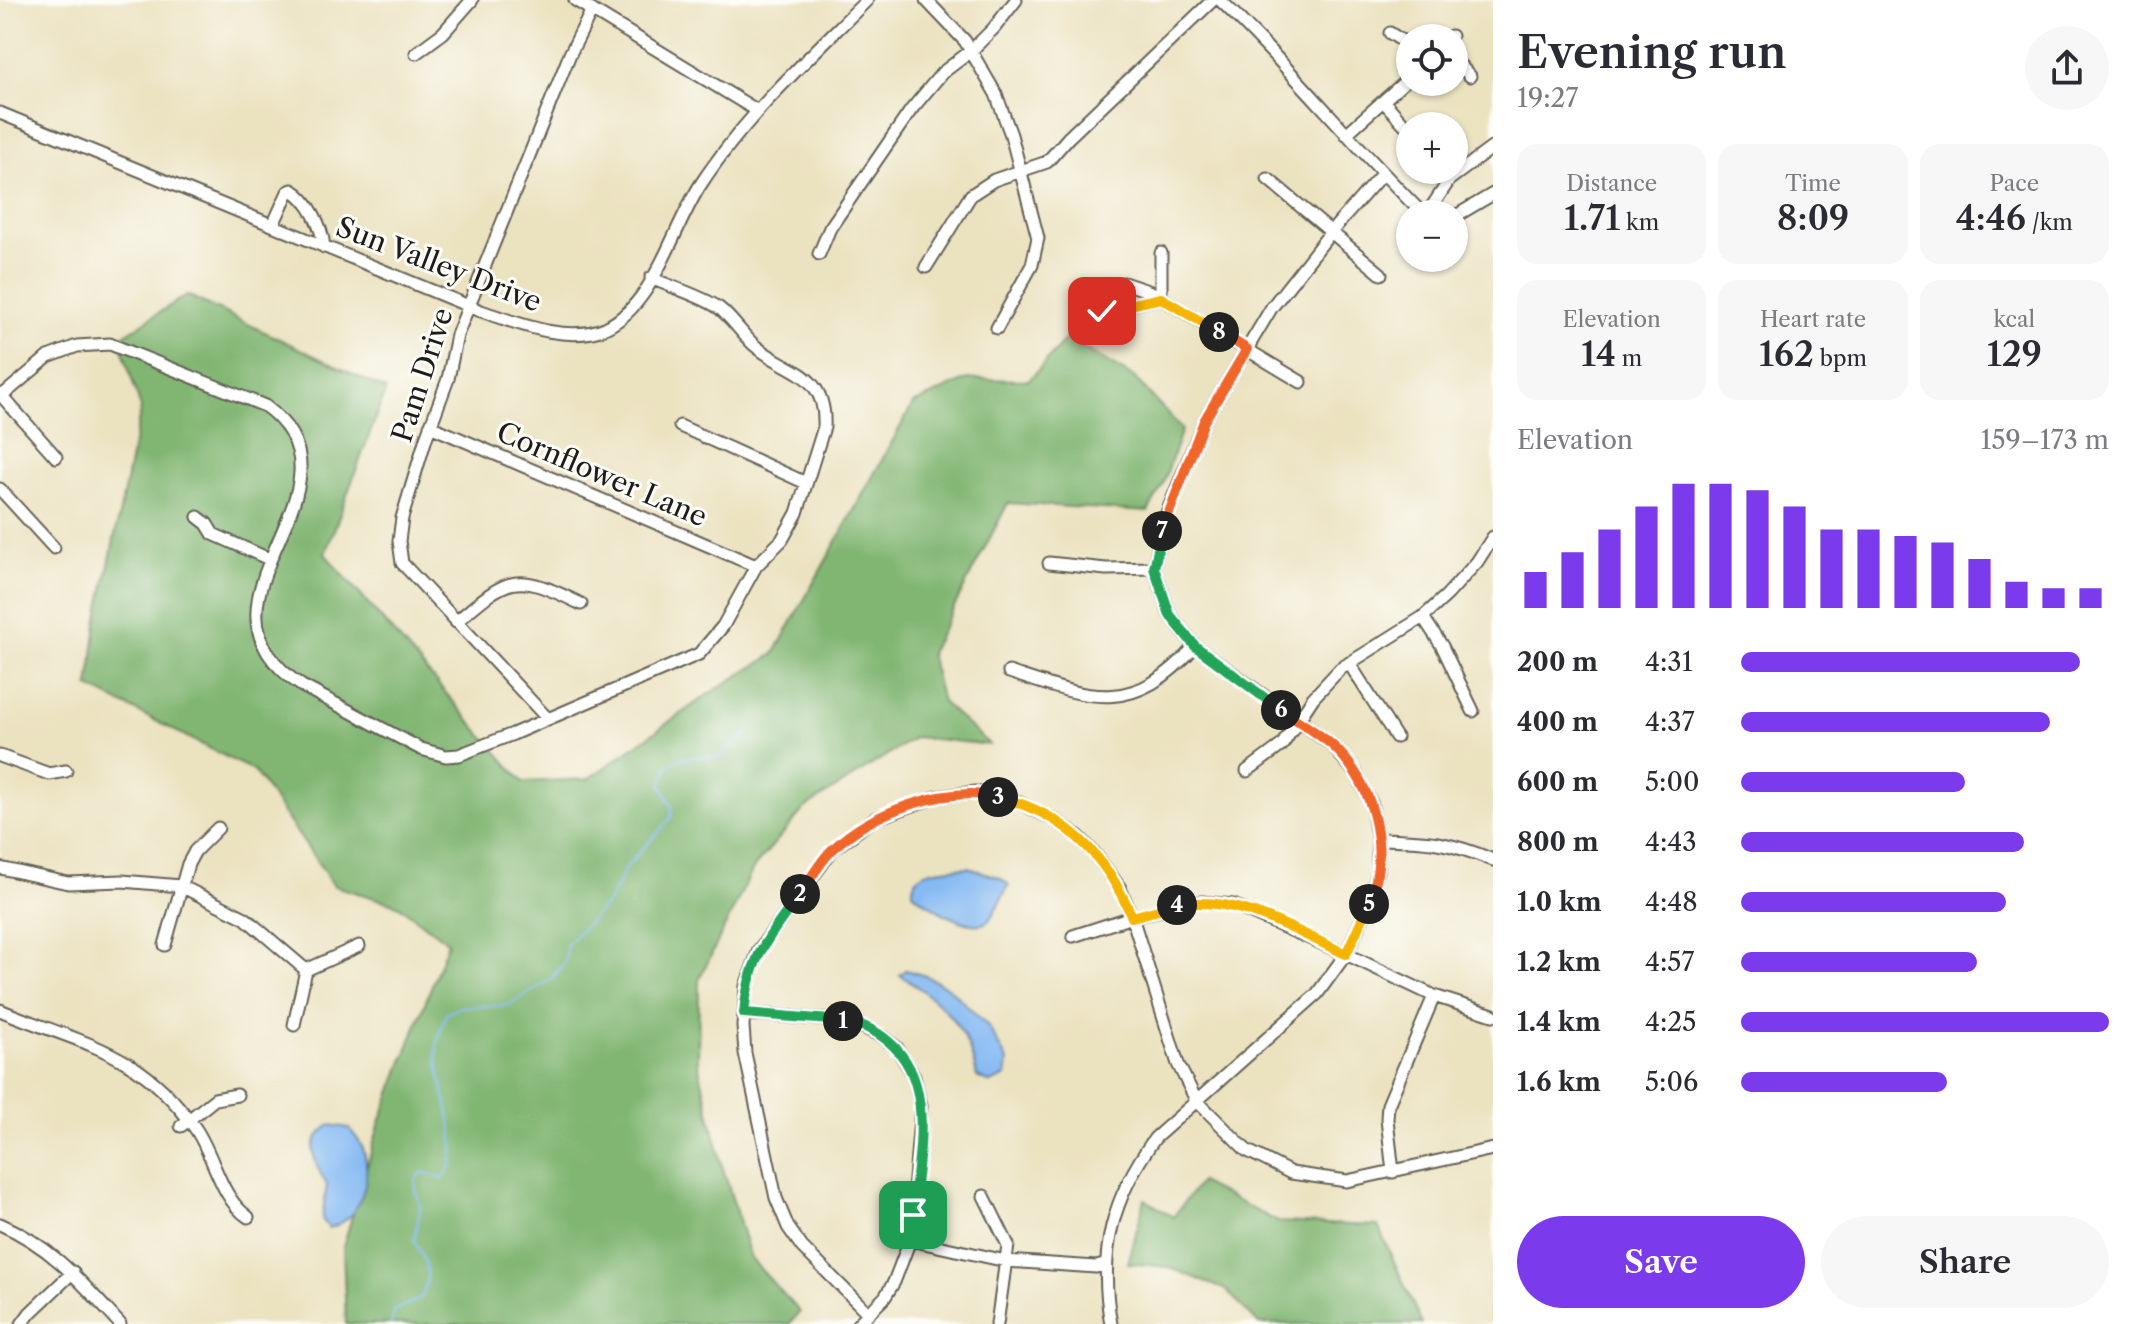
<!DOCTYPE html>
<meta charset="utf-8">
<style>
:root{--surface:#fff;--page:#f7f7f7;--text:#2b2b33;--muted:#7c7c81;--accent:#7c3aed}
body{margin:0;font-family:"Libre Caslon Text",serif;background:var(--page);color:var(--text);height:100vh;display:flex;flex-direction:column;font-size:30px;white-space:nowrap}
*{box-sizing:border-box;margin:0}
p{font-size:26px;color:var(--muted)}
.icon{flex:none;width:44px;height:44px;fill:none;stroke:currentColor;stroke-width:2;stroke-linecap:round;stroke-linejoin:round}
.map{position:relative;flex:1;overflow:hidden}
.side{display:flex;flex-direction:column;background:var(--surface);width:640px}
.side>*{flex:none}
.fabs{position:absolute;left:1396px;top:24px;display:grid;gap:16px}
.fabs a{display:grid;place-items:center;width:72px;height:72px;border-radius:50%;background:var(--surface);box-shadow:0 2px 6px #0004;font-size:40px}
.pin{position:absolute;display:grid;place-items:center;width:68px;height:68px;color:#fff;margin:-34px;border-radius:16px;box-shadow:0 4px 12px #0006}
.km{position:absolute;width:40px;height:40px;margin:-20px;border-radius:50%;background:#222;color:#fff;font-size:22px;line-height:40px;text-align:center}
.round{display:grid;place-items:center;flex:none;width:84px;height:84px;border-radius:42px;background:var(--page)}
.overview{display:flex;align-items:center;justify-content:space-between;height:136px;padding:0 24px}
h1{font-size:44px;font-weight:600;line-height:60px}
.figures{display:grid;grid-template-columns:repeat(3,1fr);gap:12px;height:136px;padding:8px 24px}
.figures div{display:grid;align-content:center;border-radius:20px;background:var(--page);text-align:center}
.figures b{font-size:34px;font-weight:600}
.figures small{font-size:22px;font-weight:400}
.figures p{font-size:22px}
.chart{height:224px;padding:16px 24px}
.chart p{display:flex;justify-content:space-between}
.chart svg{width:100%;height:144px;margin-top:8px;stroke:var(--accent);stroke-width:6}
.action{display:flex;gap:16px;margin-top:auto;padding:16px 24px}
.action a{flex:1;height:92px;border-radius:48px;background:var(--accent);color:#fff;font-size:32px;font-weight:600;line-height:92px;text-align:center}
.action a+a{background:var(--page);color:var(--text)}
ul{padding:0 24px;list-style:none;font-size:26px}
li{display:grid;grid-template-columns:128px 96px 1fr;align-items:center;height:60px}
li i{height:20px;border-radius:10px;background:var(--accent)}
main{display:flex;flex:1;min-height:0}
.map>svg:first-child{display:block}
.forest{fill:#81b672;stroke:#4e6947;stroke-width:2}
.water{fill:#85baf3;stroke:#506b88;stroke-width:2}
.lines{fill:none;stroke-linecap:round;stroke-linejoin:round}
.stream{stroke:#85baf3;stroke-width:2}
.minor-casing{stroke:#646155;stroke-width:15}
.minor{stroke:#fff;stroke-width:11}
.split-1-casing{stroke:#fff;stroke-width:16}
.split-2-casing{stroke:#fff;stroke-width:16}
.split-3-casing{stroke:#fff;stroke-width:16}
.split-4-casing{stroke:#fff;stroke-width:16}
.split-5-casing{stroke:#fff;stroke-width:16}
.split-6-casing{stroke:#fff;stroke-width:16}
.split-7-casing{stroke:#fff;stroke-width:16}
.split-8-casing{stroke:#fff;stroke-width:16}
.split-9-casing{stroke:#fff;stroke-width:16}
.split-1{stroke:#22a559;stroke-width:10}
.split-2{stroke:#22a559;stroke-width:10}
.split-3{stroke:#f0652b;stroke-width:10}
.split-4{stroke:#f5b400;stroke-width:10}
.split-5{stroke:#f5b400;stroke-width:10}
.split-6{stroke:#f0652b;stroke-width:10}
.split-7{stroke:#22a559;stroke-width:10}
.split-8{stroke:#f0652b;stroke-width:10}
.split-9{stroke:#f5b400;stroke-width:10}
.labels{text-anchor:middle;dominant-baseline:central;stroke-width:6;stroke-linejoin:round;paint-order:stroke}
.street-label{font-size:28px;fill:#1c1c1c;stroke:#fdfcf7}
</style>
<main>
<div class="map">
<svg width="1493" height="1324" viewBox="0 0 1493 1324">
<rect width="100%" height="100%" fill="#fdfcf7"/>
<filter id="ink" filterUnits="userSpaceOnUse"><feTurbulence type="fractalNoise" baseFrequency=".0125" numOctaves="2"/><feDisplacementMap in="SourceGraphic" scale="16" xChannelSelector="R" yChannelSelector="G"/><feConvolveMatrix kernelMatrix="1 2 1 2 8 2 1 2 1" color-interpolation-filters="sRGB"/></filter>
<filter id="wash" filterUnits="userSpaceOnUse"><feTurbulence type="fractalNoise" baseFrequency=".006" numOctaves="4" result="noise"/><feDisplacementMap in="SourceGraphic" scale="32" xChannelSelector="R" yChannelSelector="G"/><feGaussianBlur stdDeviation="1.8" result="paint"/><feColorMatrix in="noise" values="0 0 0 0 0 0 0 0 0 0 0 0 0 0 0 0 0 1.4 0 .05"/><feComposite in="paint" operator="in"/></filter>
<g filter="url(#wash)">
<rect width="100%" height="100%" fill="#ebe2c0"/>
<path class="forest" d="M187 295 386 390 325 554 523 782 588 779 710 693 774 654 913 404 967 379 1029 380 1067 338 1135 378 1182 429 1163 484 1148 512 1008 503 930 653 942 702 990 745 915 737 805 808 754 867 699 980 698 1063 721 1162 751 1259 800 1312 789 1324H346L343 1247 380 1122 448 942 398 905 334 886 254 771 89 687 97 623 141 408 119 338Z
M1200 1182 1278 1222 1378 1226 1422 1324H1259L1226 1290 1168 1267 1128 1263 1145 1199 1173 1217Z"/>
<path class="water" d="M968 867 1000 878 1009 885C1004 893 993 916 989 920 974 936 925 904 913 892 911 866 949 869 968 867Z
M906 970 926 976 949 988 988 1026 1008 1062 1006 1076 991 1083 977 1077C968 1026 942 1002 900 975Z
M330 1125 349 1128C354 1135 360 1141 363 1149 373 1177 361 1220 329 1228L322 1219 327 1185C314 1163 304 1143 330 1125Z"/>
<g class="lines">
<path class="stream" d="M391 1324 395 1310 421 1298C433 1273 427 1262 414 1241 415 1230 420 1219 420 1208 419 1194 409 1182 423 1172L441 1179C470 1160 439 1087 437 1057 436 1041 440 1028 447 1013L461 1007 509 1005 550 980 564 964 568 943 610 900 627 866 671 818 672 807 661 784 668 766 682 758 721 756 747 733"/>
</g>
</g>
<g filter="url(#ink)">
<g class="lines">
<g class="minor-casing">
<path id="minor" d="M575 0 756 110
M926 0 965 41 996 94 1011 135 1038 238 1032 265 997 328
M1220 0C1291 68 1353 145 1423 214
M1390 33 1410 46
M1450 38 1451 36
M416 53 443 33 472 0
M1454 59 1470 76
M1384 102 1405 125
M0 113 481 311C517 323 567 344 605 328 655 305 672 228 701 184 746 115 809 58 867 0
M1346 134 1410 77
M1268 179 1381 274
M1427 214 1450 179 1493 147
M1454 217 1493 194
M273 225 288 192 292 190C310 201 322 227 324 247
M819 254 830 228 911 110 942 73 971 51 994 28 1016 0
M926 267 971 195 994 180 1047 162 1068 138 1213 0
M1124 283 1151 292 1301 382
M1161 298V253
M1102 311 1161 298
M0 394 56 457
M2 396 48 357 77 346 110 344 265 406C378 490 171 599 302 686L421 749 446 756 459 755 513 734 699 654 723 626 756 566 782 540 797 513 824 427C827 370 785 373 753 344 741 333 732 318 719 308 702 296 671 287 651 278
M430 426 756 566
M680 426 806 483
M0 489 54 548
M198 517 207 524 213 534 269 559
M1049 563 1106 569 1154 568
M1423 617 1442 646 1473 711
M456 622C509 576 515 571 581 604
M1349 663 1396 737
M1009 672C1088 698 1132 718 1195 646
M547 718 402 563 399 541 402 518 426 438 448 379 457 335 570 54 592 10
M0 756 49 774 66 771
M1247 771 1282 745 1313 698 1340 669 1423 617 1447 595 1477 562 1493 537
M1378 839C1426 840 1447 841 1493 860
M0 868 68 883 122 881 181 886 245 918 306 970
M1073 936 1132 917 1181 905 1202 902 1233 905 1346 954 1434 996 1493 1015
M165 945 188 864 195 851 218 828
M306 970 359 946
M0 1010C83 1045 139 1049 195 1128 214 1155 220 1198 248 1217
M744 1013 853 1022 883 1037 897 1048 914 1076 921 1106 910 1240 894 1282 885 1297 858 1324
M294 1025 306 970
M181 1126 215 1099 237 1095
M1393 1172 1387 1119 1388 1105 1434 996
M984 1196 1008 1245 997 1324
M0 1224C53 1247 82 1283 120 1324
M910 1240 1006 1261 1096 1267 1104 1265
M868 1313 802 1247 788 1227 776 1198 745 1053 743 1026 746 986 759 950 833 849 874 819 936 797 976 792 1018 802 1055 820 1078 836 1095 854 1120 888 1132 917 1178 1064 1196 1100 1246 1150 1291 1173 1347 1181 1493 1149
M22 1324 30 1313 73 1272
M1111 1324C1098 1251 1112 1198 1155 1138L1317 994 1346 954 1371 900 1378 870V839L1371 803 1356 773 1332 745 1195 646 1170 615 1154 568 1163 523 1204 421 1272 307 1331 232 1382 174"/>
</g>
<use href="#minor" class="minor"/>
</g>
</g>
<g class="lines" filter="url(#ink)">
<g class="split-1-casing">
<path id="split-1" d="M843 1021C859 1023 875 1030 888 1041 938 1082 917 1158 913 1215"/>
</g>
<g class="split-2-casing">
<path id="split-2" d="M800 894C768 938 749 957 744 1013L843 1021"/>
</g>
<g class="split-3-casing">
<path id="split-3" d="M800 894C811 879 820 861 833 849 871 812 946 785 998 797"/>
</g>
<g class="split-4-casing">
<path id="split-4" d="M998 797C1065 813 1106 855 1132 917L1177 905"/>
</g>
<g class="split-5-casing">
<path id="split-5" d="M1177 905C1237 894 1293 930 1346 954L1369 904"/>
</g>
<g class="split-6-casing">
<path id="split-6" d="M1281 710C1298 721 1317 732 1332 745 1375 784 1390 850 1369 904"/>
</g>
<g class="split-7-casing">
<path id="split-7" d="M1162 531 1154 568 1170 615 1195 646 1281 710"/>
</g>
<g class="split-8-casing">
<path id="split-8" d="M1162 531 1204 421 1247 349 1219 332"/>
</g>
<g class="split-9-casing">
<path id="split-9" d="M1102 311 1161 298 1219 332"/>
</g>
<use href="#split-1" class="split-1"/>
<use href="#split-2" class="split-2"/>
<use href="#split-3" class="split-3"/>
<use href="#split-4" class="split-4"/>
<use href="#split-5" class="split-5"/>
<use href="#split-6" class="split-6"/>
<use href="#split-7" class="split-7"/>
<use href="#split-8" class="split-8"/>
<use href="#split-9" class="split-9"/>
</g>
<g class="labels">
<g class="street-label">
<text transform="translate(439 264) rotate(21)">Sun Valley Drive</text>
<text transform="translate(422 375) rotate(-72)">Pam Drive</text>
<text transform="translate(602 474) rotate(23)">Cornflower Lane</text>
</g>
</g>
</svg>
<div class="fabs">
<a><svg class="icon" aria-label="locate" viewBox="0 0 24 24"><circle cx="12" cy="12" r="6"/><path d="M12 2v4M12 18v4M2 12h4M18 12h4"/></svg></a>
<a>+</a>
<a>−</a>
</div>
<div class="pin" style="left:913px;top:1215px;background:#1e9e55"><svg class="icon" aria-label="arrive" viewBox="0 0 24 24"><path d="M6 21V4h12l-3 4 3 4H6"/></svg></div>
<div class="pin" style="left:1102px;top:311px;background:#d93025"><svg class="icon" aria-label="check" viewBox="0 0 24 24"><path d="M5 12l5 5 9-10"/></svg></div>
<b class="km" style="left:843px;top:1021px">1</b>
<b class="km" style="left:800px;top:894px">2</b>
<b class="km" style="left:998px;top:797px">3</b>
<b class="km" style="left:1177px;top:905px">4</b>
<b class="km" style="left:1369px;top:904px">5</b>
<b class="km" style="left:1281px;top:710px">6</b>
<b class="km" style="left:1162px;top:531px">7</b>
<b class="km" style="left:1219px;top:332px">8</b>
</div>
<section class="side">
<div class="overview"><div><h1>Evening run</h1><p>19:27</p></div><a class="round"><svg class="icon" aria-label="share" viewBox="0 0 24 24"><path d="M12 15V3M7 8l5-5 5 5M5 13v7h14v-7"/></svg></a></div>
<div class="figures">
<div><p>Distance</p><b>1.71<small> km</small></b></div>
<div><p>Time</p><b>8:09</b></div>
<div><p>Pace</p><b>4:46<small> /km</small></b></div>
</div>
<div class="figures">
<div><p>Elevation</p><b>14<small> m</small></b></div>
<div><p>Heart rate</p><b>162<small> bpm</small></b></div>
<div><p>kcal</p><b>129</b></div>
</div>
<div class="chart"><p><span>Elevation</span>159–173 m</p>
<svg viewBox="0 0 160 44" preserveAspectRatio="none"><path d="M5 44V33M15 44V27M25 44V20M35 44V13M45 44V6M55 44V6M65 44V8M75 44V13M85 44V20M95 44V20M105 44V22M115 44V24M125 44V29M135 44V36M145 44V38M155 44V38"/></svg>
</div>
<ul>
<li><b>200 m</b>4:31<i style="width:92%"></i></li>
<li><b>400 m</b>4:37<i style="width:84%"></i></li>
<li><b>600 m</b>5:00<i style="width:61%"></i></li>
<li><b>800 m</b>4:43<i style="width:77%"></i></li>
<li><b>1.0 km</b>4:48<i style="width:72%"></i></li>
<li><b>1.2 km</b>4:57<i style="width:64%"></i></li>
<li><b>1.4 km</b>4:25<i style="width:100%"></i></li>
<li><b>1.6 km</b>5:06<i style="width:56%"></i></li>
</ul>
<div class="action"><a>Save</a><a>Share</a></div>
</section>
</main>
